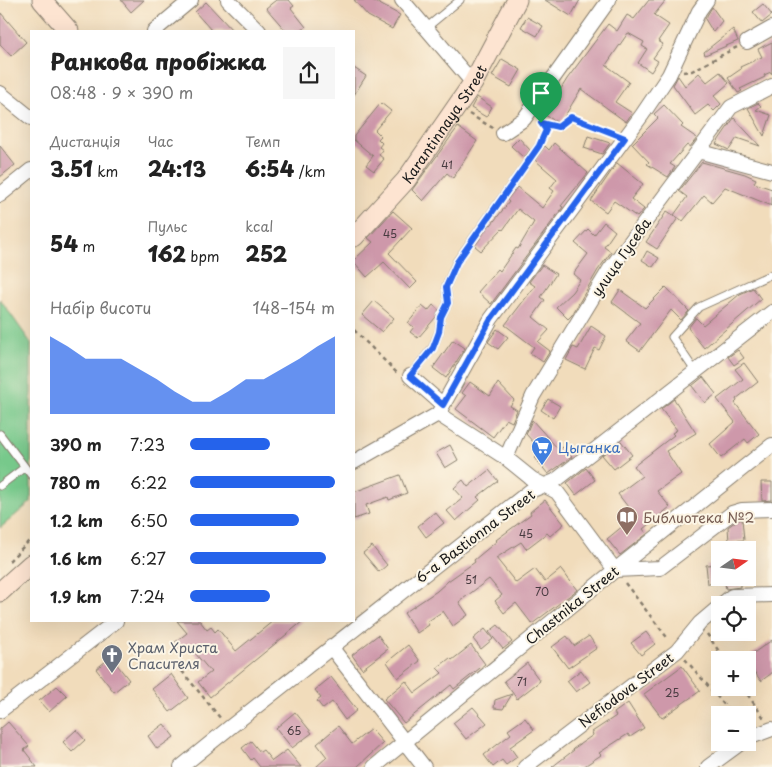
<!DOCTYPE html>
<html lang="uk">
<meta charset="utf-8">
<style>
:root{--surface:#fff;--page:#f6f6f6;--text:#222;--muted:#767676;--accent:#2563eb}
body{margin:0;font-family:"Playpen Sans",sans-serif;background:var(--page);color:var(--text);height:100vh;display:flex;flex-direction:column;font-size:19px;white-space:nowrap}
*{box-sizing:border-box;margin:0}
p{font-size:16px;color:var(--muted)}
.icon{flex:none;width:28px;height:28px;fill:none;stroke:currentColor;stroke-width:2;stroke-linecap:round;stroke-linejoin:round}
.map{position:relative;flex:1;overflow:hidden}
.sheet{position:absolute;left:30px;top:30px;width:325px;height:592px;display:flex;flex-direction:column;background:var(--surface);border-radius:0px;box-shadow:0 5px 20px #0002}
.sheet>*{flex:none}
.needle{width:32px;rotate:76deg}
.tools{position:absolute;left:711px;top:541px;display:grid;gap:10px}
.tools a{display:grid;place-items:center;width:45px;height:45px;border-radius:0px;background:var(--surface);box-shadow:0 5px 20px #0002;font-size:25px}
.pin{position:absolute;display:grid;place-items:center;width:42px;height:42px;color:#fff;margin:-51px -21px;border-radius:50% 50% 50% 0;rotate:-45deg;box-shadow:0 0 5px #0007}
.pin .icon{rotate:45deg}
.round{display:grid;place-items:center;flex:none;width:52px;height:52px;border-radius:0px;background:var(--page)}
.summary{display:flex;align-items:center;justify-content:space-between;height:85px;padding:0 20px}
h1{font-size:22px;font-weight:800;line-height:38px}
.figures{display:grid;grid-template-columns:repeat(3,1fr);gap:8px;height:85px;padding:5px 20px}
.figures div{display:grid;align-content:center}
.figures b{font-size:21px;font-weight:800}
.figures small{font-size:14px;font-weight:400}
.figures p{font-size:14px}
.chart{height:140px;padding:10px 20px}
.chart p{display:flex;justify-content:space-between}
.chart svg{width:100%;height:90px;margin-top:5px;fill:var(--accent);opacity:.7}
ul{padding:0 20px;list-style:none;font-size:16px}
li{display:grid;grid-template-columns:80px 60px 1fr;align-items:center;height:38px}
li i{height:12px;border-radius:6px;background:var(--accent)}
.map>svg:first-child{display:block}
.green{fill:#77c98b;stroke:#4a7254}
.building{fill:#ce98aa}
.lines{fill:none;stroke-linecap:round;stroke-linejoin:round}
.lane-casing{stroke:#867c6c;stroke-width:9}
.street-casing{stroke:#867c6c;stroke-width:16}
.secondary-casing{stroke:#867c6c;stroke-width:21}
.path{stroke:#867c6c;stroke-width:2.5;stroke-dasharray:4 4;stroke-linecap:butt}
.lane{stroke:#fff;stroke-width:7}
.street{stroke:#fff;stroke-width:14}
.secondary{stroke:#fde4d1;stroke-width:19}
.route-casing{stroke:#fff;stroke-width:10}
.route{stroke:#2563eb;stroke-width:6}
.labels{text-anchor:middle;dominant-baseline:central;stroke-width:4;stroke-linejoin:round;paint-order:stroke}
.number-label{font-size:11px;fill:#483b40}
.street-label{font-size:14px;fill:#1c1c1c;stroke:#fcf5e5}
.shop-label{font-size:14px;fill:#366cbe;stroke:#fcf5e5;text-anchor:start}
.education-label{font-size:14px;fill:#785e54;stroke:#fcf5e5;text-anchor:start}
.worship-label{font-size:14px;fill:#5b616d;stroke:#fcf5e5;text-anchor:start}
</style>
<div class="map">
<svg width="772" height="767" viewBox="0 0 772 767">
<rect width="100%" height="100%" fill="#fcf5e5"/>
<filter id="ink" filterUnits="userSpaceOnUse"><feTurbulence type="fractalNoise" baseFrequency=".02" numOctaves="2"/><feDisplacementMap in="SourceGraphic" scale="10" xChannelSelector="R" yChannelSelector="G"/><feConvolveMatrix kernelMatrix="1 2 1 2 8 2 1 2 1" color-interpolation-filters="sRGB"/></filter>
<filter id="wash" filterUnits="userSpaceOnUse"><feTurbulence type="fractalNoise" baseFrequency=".0096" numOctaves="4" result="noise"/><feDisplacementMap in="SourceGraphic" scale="20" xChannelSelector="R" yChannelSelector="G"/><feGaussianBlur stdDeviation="1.12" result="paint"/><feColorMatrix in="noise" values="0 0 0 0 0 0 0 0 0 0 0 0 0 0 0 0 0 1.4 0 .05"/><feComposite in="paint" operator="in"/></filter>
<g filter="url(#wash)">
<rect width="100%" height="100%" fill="#f1dcbb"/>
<path class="green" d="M0 299 31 343V502L0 528Z"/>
<g id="blocks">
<path class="building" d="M121 0H144L131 12Z
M276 0H289L294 6 291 8 306 27 301 31H286L266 8Z
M354 0H372L400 15 392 29 368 16Z
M545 0H580L571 16Z
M649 0H666L654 15 669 25 658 41 663 44 653 58 658 61 651 72 638 63 647 49 642 46 644 42 628 33 606 65 629 82 615 102 632 113 626 122 581 89 560 124 545 115 567 79 608 24 617 31 627 15 634 19Z
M206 2 233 31H212L195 12Z
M763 4 772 15 762 23 753 12Z
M712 7 722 21 713 32 705 19Z
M0 12 26 42 11 56 0 44Z
M527 17 543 26 537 36 521 27Z
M733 29 738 41 705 55 704 52Z
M772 42V74L771 72 764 75 765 77 740 89 742 91 738 93 728 78 741 69 740 67 762 57 758 49Z
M502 59 521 70 511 87 492 76Z
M354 68 366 76 354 95Z
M720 72 729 83 714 96 721 104 714 111 708 105 695 115 673 85 678 76 685 86 699 73 707 82Z
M477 97 492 107 486 117 471 108Z
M381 103 391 111 375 130 381 136 378 139 382 143 379 147 383 150 379 155 384 159 374 171 366 165 373 156 354 140V136Z
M758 103 761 106 756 110 771 115 764 136 748 108Z
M664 105 683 125 681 127 697 138 690 147 687 145 670 164 675 167 668 177 647 164 649 162 632 144 658 118 654 114Z
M734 118 760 146 737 138 729 150 716 144Z
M458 127 477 141 453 178 447 173 423 201 412 190Z
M588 136 610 143 602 154 584 148Z
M519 138 530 150 524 158 511 146Z
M554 143 588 173 561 206 563 207 491 304 478 292 498 269 500 271 516 248 518 249 534 222 518 209 503 230 502 229 481 251 475 246 490 224 491 225 509 202 507 200 517 187 542 208 554 191 550 188 557 179 535 160 545 146 549 150Z
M0 146 15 165 0 177Z
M702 162 745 174 756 179 754 183 772 189V206L725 187 712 202 704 195 683 221 674 215 687 197 679 191Z
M617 163 643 184 631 199 644 209 637 217 614 201 606 212 591 201Z
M393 211 412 228 389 253 417 282 410 289 384 262 367 277 354 262V260L373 242 368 238Z
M667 211 678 218 657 249 646 242Z
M604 222 615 231 604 247 611 252 598 270 572 315 568 319 556 307 572 292 580 280 573 274 588 254 575 243 588 229 594 235Z
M647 251 659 258 653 267 642 260Z
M542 265 556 274 541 297 545 300 533 317 549 330 538 342 550 351 543 362 530 353 534 347 505 325 535 286 529 282Z
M666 287 689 311 681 320 671 310 640 351 626 341 640 323 612 302 620 290 645 308Z
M753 288 761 299 704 348 688 328 696 318 703 325 740 294Z
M374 301 394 318 382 332 362 315Z
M433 305 439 310 436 317 418 338 410 332 414 327 408 323 422 306 428 311Z
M591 326 606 336 599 350 595 348 585 369 566 360 573 347 578 349Z
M497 329 508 337 498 349 488 342Z
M453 340 465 348 446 378 433 368Z
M738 350 744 358 734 365 728 357Z
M744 363 758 382 736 399 737 401 735 403 759 434 748 443 745 439 721 458 710 444 735 422 717 399 743 379 735 369Z
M703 377 716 394 705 403 692 386Z
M470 382 490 396 498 383 514 400 510 406 517 410 512 422 506 419 493 437 456 409 466 396 462 393Z
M548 399 560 406 553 418 541 410Z
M674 399 696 433 666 451 681 474 657 491 670 507 643 529 647 534 620 555 607 539 635 516 618 494 642 476 634 466 674 435 672 433 677 430 661 409Z
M532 420 559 450 563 447 572 457 548 474 535 458 542 452 526 434Z
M621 441 632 455 614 469 602 455Z
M450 445 458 460 445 468 436 453Z
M586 468 595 480 576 495 567 483Z
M489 470 498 481 477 497 480 500 456 521 447 511 463 498 454 488 463 480 468 487Z
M400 475 407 493 389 500 388 497 366 505 369 514 354 519V492Z
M761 482H772V500L762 501Z
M545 500 564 524 550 536 547 533 526 549 521 542 496 558 516 583 535 569 545 582 561 569 577 590 532 624 516 603 504 613 495 601 502 595 489 579 459 602 468 615 453 626 443 611 427 622 429 625 417 633 404 613 437 591 448 581 475 562 474 560 497 541 496 540 531 514 530 512Z
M435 512 444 523 426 537 418 526Z
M742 519 744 540 729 542 728 527 736 521Z
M372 546 387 565 379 572 363 553Z
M720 564V583L708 584 706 565Z
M724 578H740V587L726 589Z
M177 621H200L207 630 211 627 215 632 218 629 236 651 273 621H303L210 697 198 682 211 672 189 646 181 653 173 644 187 633Z
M498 625 512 642 503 649 489 632Z
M485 629 493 639 481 649 473 639Z
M646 632 655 644 641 655 631 643Z
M378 635 388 649 362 669 352 655Z
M567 636 574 646 589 636 597 648 568 668 552 647Z
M772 640V673L761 681 745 659Z
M408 645 420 661 398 678 387 662Z
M471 645 485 664 454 689 451 685 404 723 384 699 406 681 415 693 442 673 437 668 450 658 452 660Z
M111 657 129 680 114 692 96 669Z
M527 663 540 681 517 699 504 681Z
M682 666 700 691 662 718 644 694Z
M581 670 590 682 576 692 567 681Z
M171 674 188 698 170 712 152 689Z
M331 677 357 710 345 720 332 702 323 709 317 701 321 698 315 690Z
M57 686 67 696 49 712 39 701Z
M512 694 503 709 494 708 495 700Z
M628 703 644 728 630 737 628 734 599 753 601 755 583 767H552L574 750 573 749 593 735 592 732 616 716 614 713Z
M473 707 487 723 466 739 453 723Z
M295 712 312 733 292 748 276 728Z
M525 718 534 730 510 747 517 757 506 765 502 760 493 767 484 755 511 734 508 730Z
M8 722 29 746 24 750 37 767H0V729Z
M164 724 174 737 157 749 148 736Z
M338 726 352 744 371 729 383 743 357 767H316L327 757 317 744Z
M76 730 85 740 72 752 63 742Z
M251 741 260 752 263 750 272 761 287 750 301 767H260L253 758 251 760 242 748Z"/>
</g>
</g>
<g filter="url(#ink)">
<use href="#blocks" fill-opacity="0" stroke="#867c6c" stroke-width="1"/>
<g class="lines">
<g class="lane-casing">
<path id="lane" d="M426 28 460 0
M695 371 672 337 699 307 772 274
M410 376 433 347 439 332 441 317 448 303 446 287 457 261 539 146
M0 434 31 475
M0 486 25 467"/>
</g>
<g class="street-casing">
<path id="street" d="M228 0 259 31
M402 0 473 83
M154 31 191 0
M747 42 772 28
M0 93 31 118
M503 133 524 119 609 0
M698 151 772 171
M0 195 31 170
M410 376 443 405
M438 414 491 319 642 115 669 75 699 11 707 0
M438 414 506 458 532 479 557 492 615 570 660 568 732 513 742 510 772 509
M506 458 533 396 610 269 731 107 772 86
M354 462 438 414
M721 605 732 596 772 595
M331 647 424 767
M0 711 116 621
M748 738 772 729
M181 767 229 728 530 491 555 481 772 312
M374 767 615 570 772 445
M525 767 677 651 700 623 720 606
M708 767 742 742"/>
</g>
<g class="secondary-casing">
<g id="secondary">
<path d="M42 0 69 31"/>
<path id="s1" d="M354 237 406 180 473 83 517 0"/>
<path d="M0 592 31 564"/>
</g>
</g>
<path class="path" d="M683 72 692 71 737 47
M469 114 493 128
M541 123 558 127 571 117 612 133
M541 123 546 130 543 138
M354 330 398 374
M9 561 31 539
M625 583 669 640
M707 634 725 660
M685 659 733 715
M182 671 221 719
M743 688 764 718"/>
<use href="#lane" class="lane"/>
<use href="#street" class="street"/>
<use href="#secondary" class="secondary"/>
</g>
</g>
<g class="lines" filter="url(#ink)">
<g class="route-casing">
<path id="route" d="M571 117 625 138 491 319 443 405 410 376 433 348 439 332 441 317 448 303 446 287 457 262 539 146 546 130 541 123 558 127Z"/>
</g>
<use href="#route" class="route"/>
</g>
<defs>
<g id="supermarket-pin" transform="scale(1.125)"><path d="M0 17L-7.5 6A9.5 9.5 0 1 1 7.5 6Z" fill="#3f7fe0" stroke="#fcf5e5"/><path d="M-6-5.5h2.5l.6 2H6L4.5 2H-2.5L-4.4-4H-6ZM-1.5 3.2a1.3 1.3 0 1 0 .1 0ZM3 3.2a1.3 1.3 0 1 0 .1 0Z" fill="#fff"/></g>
<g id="library-pin" transform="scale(1.125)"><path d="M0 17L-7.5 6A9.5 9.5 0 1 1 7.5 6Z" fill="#8d6e63" stroke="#fcf5e5"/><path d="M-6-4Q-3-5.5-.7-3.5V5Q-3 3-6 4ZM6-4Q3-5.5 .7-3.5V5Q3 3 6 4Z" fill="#fff"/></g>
<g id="church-pin" transform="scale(1.125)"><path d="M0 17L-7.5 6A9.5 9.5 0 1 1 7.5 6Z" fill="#6b7280" stroke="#fcf5e5"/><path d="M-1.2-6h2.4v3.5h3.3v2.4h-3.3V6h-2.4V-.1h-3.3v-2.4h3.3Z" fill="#fff"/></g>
</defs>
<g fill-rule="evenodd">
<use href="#supermarket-pin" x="542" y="447"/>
<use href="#library-pin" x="627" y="517"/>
<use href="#church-pin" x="112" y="655"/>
</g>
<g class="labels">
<g class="number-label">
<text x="447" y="164">41</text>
<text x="390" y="233">45</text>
<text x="526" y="533">45</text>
<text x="471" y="579">51</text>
<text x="542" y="591">70</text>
<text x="522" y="681">71</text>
<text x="672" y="692">25</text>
<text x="294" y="730">65</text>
</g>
<g class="street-label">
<text stroke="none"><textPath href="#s1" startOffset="145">Karantinnaya Street</textPath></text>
<text transform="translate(621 257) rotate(-55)">улица Гусева</text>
<text transform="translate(475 536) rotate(-37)">6-a Bastionna Street</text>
<text transform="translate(572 605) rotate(-39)">Chastnika Street</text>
<text transform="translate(626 690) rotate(-37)">Nefiodova Street</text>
</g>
<g class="shop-label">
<text x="558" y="447">Цыганка</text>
</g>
<g class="education-label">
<text x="643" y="517">Библиотека №2</text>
</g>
<g class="worship-label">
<text x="128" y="647">Храм Христа<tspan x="128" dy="16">Спасителя</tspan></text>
</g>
</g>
</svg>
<div class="tools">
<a><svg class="needle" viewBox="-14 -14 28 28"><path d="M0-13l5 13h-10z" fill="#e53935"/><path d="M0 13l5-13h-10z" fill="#767676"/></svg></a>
<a><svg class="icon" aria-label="locate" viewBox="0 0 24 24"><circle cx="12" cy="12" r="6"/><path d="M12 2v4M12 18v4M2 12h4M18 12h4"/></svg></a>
<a>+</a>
<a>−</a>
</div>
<div class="pin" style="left:541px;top:123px;background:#1e9e55"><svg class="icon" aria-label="arrive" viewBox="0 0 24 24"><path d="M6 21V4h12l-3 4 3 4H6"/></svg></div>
<section class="sheet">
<div class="summary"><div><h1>Ранкова пробіжка</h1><p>08:48 · 9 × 390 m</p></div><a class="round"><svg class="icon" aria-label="share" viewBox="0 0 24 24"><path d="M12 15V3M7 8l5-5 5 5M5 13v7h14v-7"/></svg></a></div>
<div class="figures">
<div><p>Дистанція</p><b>3.51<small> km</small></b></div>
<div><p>Час</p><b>24:13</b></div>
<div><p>Темп</p><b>6:54<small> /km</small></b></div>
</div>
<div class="figures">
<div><b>54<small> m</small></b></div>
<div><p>Пульс</p><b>162<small> bpm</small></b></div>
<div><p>kcal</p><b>252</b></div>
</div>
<div class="chart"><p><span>Набір висоти</span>148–154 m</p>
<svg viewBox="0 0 160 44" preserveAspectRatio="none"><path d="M0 44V6L10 11L20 17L30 17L40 17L50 22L60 27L70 33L80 38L90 38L100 33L110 27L120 27L130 22L140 17L150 11L160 6V44z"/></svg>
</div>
<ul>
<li><b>390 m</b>7:23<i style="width:55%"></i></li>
<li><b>780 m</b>6:22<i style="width:100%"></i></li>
<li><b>1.2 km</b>6:50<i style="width:75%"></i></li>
<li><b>1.6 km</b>6:27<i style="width:94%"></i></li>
<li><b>1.9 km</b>7:24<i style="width:55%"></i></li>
</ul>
</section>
</div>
